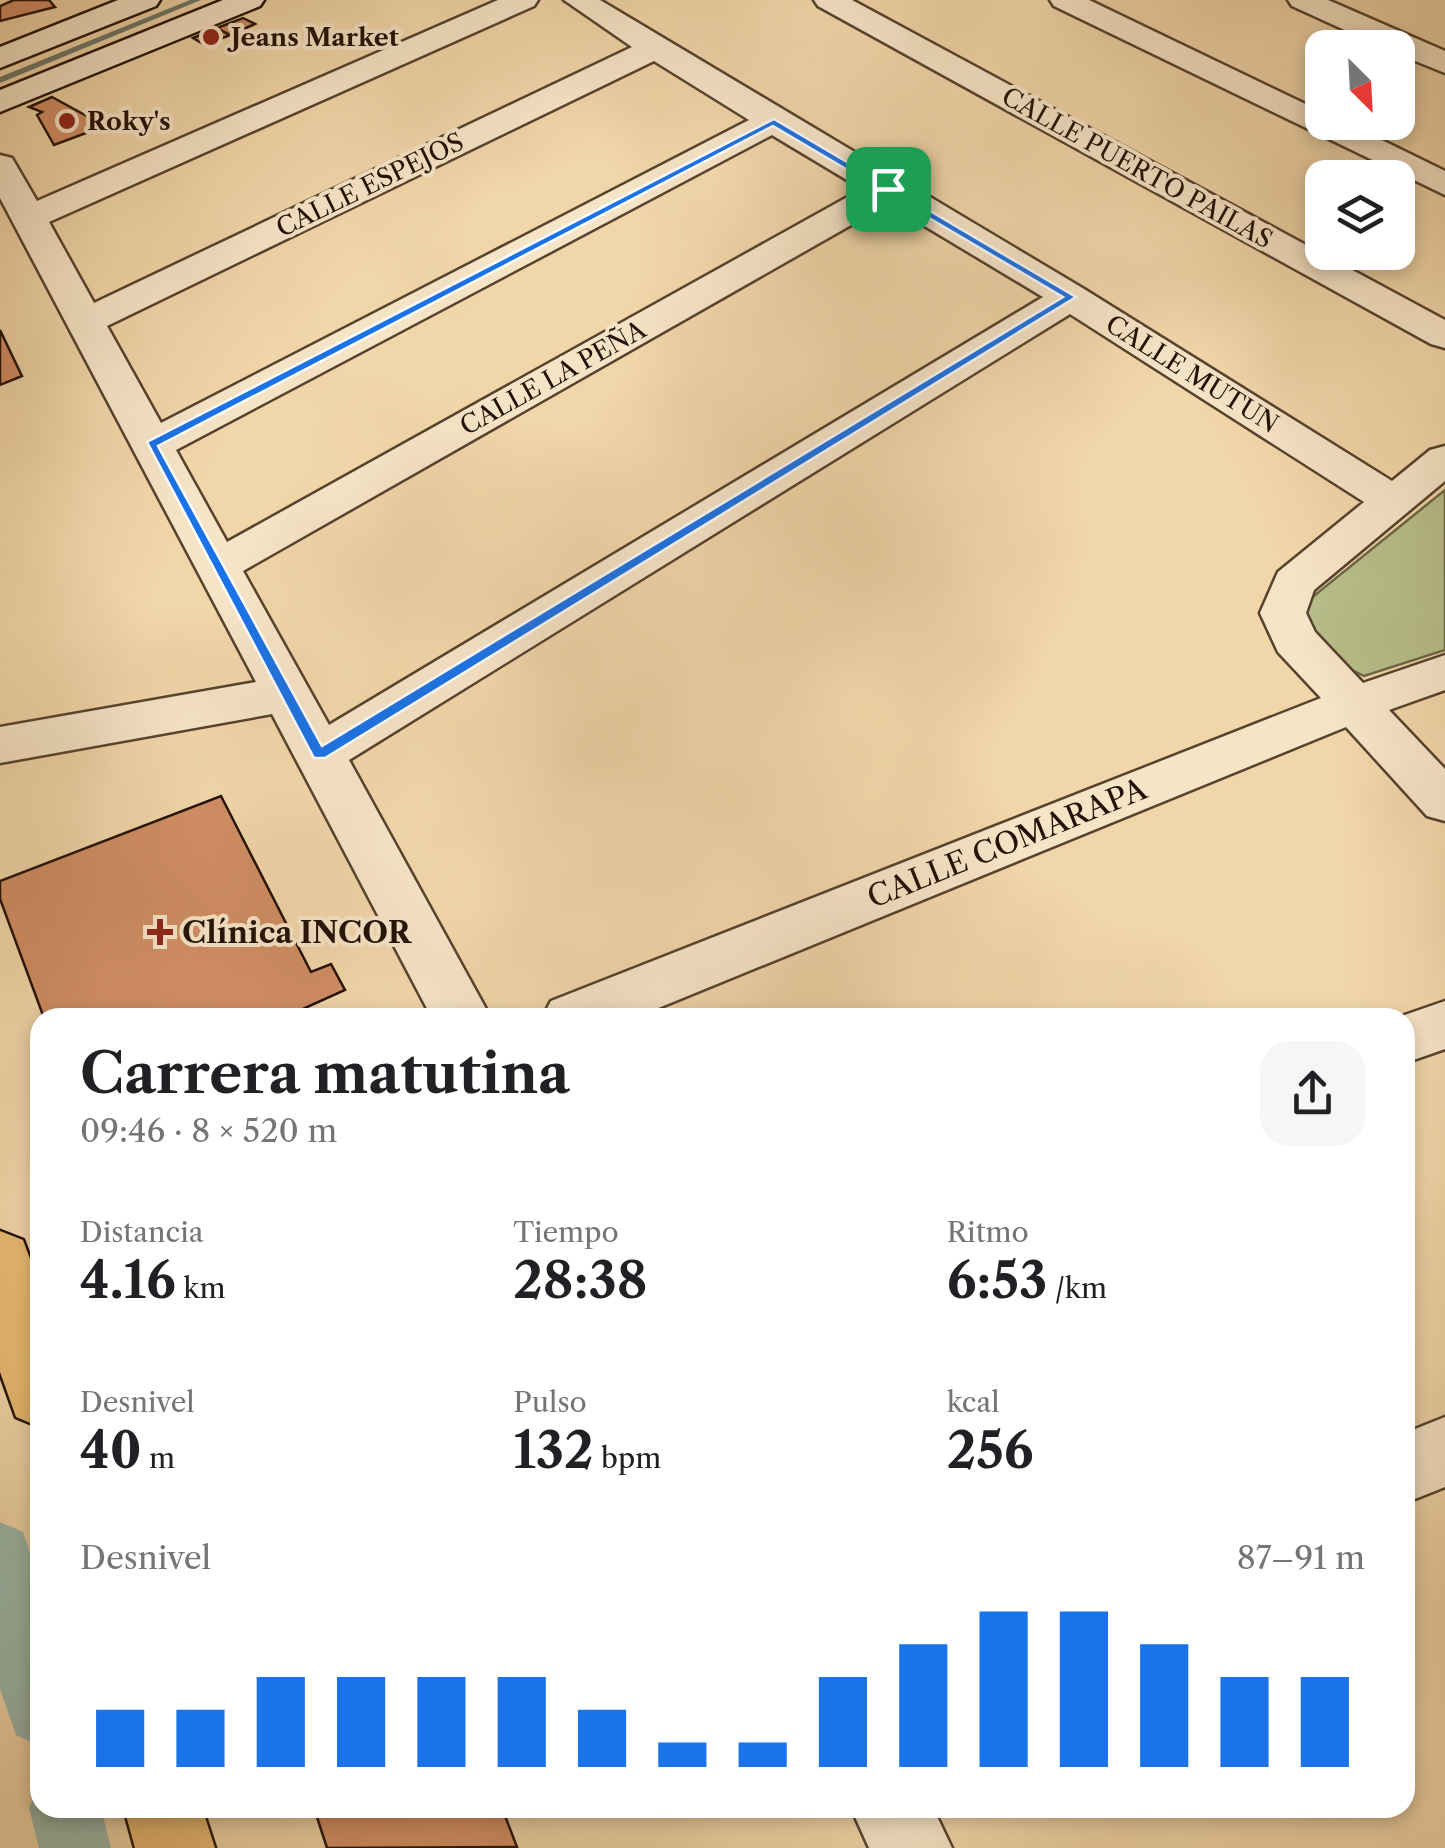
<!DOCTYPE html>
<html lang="es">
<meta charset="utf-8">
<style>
:root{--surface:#fff;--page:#f6f6f6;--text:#202124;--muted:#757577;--accent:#1a73e8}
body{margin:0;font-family:"Libre Caslon Text",serif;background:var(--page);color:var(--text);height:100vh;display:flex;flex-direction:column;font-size:38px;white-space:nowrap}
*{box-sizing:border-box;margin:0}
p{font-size:32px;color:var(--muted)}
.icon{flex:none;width:55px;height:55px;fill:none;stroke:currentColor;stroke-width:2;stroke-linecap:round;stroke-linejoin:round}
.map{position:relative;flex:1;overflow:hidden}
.panel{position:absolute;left:30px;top:1008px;width:1385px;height:810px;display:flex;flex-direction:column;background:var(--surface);border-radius:30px;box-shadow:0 5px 15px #0003}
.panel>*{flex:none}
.needle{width:65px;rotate:156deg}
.controls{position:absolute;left:1305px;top:30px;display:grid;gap:20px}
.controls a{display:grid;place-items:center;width:110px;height:110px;border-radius:20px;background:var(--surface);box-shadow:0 5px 15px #0003;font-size:50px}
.pin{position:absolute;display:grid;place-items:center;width:85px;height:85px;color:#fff;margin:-42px;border-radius:20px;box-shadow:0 5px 15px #0006}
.round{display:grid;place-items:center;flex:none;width:105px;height:105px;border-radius:30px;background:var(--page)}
.summary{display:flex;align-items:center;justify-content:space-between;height:170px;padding:0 50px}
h1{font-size:55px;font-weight:700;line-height:75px}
.metrics{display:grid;grid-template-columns:repeat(3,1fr);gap:15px;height:170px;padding:10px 50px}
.metrics div{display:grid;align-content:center}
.metrics b{font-size:50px;font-weight:700}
.metrics small{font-size:28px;font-weight:400}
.metrics p{font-size:28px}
.chart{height:280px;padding:20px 50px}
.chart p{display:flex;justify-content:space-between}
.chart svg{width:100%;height:180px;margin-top:10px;stroke:var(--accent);stroke-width:6}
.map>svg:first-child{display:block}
.green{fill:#b7be8a;stroke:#6c6848;stroke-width:2.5}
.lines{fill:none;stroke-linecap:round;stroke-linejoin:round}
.stream{fill:#6b7669;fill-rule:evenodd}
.canal{fill:#9bb9ab;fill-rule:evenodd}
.building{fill:#d08d63;stroke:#221105;stroke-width:2.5}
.street-casing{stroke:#56422e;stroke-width:5}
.secondary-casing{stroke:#221105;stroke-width:5}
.primary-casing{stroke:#221105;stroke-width:5}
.street{fill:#f6e4c7;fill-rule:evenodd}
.secondary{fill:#f6e4c7;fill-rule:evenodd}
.primary{fill:#e8bb74;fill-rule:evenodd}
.route{fill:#1a73e8;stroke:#fff;stroke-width:2.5;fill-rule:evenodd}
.poi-dot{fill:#8f2418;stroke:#f6e4c7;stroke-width:4}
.labels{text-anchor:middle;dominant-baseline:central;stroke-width:8;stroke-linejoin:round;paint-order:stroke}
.far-poi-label{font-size:25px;font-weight:bold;fill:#221105;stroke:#f6e4c7;text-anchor:start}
.far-street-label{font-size:25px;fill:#221105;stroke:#f6e4c7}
.street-label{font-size:30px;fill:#221105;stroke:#f6e4c7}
.poi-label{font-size:30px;font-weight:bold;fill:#221105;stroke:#f6e4c7;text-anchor:start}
</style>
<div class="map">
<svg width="1445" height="1848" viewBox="0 0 1445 1848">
<rect width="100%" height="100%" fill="#f1d6a9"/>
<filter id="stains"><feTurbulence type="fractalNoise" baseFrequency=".002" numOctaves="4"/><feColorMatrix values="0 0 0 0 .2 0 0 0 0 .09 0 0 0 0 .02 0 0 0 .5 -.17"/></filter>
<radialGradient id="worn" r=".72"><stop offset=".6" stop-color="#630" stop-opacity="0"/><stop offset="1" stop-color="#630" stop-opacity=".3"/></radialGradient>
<path class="green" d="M1445 490V650L1364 676 1330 659 1301 613 1310 599Z"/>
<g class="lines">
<path class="stream" d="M190 0H201L0 83V77Z"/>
<path class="canal" d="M0 1522 23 1532 40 1582V1746L16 1735 0 1689Z
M40 1783V1808H101L111 1848H39L29 1808Z"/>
</g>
<path class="building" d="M14 0H49L55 7 0 21V6Z
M243 18 255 24 230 35 217 28Z
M217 28 230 35 205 45 193 38Z
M52 97 105 126 54 145 37 115 42 112 29 107Z
M0 330 22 376 0 385Z
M221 796 311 972 331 964 345 990 283 1018H44L0 899V881Z
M314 1808H502L517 1847 327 1848Z"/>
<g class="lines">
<g class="street-casing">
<path id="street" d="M498 0H538L534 6 49 222 94 303 632 47 564 0H600L1084 289 1392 481 1430 450 1445 446V481L1314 590 1306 613 1315 632 1363 683 1445 655V690L1389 710 1445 769V821L1427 816 1346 727 634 1018H542L551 1001 1321 698 1278 652 1260 613 1278 572 1364 502 1070 314 349 760 491 1018H432L272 714 0 763V727L256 682 0 198V155L12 158 37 201ZM654 61 749 120 161 423 107 326ZM772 135 862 189 227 542 176 450ZM888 204 1043 297 329 725 243 571Z
M814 0H852L1445 320V348L1431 344 818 6Z
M1050 0H1089L1322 112V122H1345L1445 171V195L1054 6Z
M1288 0H1328L1445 51V73L1398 54V48H1384L1292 6Z
M1445 1001V1049L1405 1063V1018H1396Z
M1445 1417V1487L1405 1503V1433Z
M851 1808H933L952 1848H869Z"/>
</g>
<g class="secondary-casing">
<path id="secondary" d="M118 0H160L156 6 0 68V47Z
M223 0H264L260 6 0 112V90Z"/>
</g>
<g class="primary-casing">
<path id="primary" d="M0 1231 23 1240 40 1286V1427L16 1417 0 1372Z
M124 1808H202L215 1848H135Z"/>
</g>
<use href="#street" class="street"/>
<use href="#secondary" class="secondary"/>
<use href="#primary" class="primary"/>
</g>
<path class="route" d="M774 119 1076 297 325 758H314L147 442ZM773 126 1063 297 322 746 158 446Z"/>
<g class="poi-dot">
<circle cx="211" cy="37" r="10"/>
<circle cx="67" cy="121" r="10"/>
<path d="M155 917h10v10h10v10h-10v10h-10v-10h-10v-10h10z"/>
</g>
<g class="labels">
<g class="far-poi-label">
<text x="231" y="37">Jeans Market</text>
<text x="87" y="121">Roky's</text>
</g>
<g class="far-street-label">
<text transform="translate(1137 168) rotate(29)">CALLE PUERTO PAILAS</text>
<text transform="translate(370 185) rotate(-26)">CALLE ESPEJOS</text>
<text transform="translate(1192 374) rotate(32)">CALLE MUTUN</text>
<text transform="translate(553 378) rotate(-29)">CALLE LA PEÑA</text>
</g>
<g class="street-label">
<text transform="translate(1007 843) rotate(-22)">CALLE COMARAPA</text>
</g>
<g class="poi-label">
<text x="182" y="932">Clínica INCOR</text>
</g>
</g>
<rect width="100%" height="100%" filter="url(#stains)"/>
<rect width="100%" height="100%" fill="url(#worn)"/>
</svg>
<div class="controls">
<a><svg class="needle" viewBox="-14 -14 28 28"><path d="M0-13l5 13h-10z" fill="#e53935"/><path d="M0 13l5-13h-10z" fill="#757577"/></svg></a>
<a><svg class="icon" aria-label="layers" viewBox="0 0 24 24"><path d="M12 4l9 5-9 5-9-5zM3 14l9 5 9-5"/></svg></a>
</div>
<div class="pin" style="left:888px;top:189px;background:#1e9e55"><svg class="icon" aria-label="arrive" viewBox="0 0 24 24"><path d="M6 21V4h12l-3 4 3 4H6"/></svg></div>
<section class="panel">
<div class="summary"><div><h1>Carrera matutina</h1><p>09:46 · 8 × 520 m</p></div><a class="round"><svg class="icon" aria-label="share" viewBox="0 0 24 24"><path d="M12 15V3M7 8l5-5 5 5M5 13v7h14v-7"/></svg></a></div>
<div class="metrics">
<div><p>Distancia</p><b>4.16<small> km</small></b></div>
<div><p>Tiempo</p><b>28:38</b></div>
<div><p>Ritmo</p><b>6:53<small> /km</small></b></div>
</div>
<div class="metrics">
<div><p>Desnivel</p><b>40<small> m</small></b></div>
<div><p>Pulso</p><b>132<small> bpm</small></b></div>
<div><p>kcal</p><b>256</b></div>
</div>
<div class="chart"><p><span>Desnivel</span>87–91 m</p>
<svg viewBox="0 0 160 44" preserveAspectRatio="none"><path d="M5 44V30M15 44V30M25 44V22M35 44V22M45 44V22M55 44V22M65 44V30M75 44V38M85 44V38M95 44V22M105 44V14M115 44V6M125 44V6M135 44V14M145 44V22M155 44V22"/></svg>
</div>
</section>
</div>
